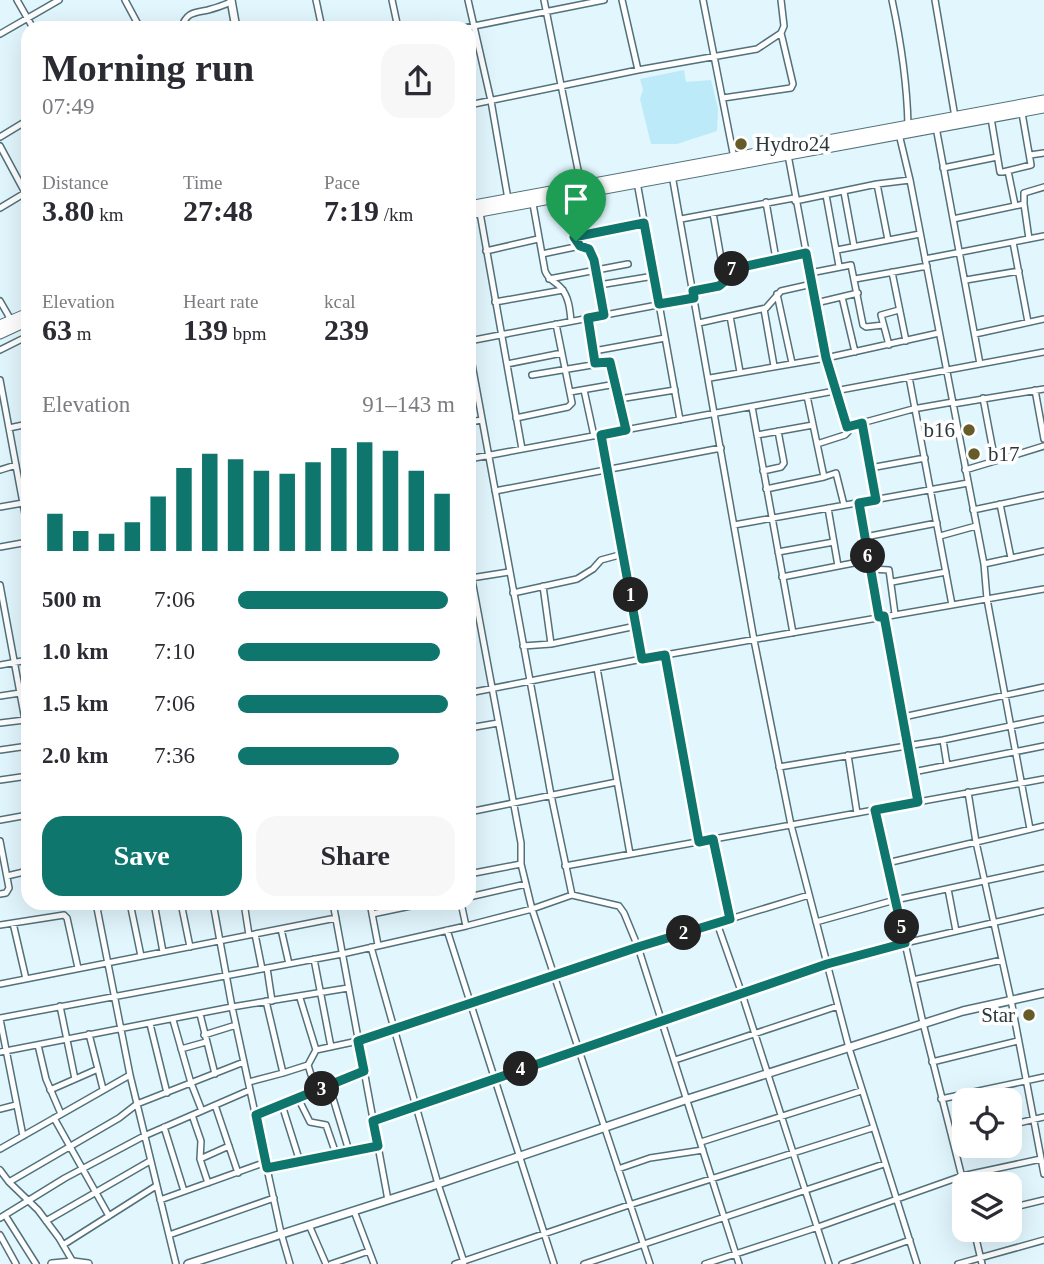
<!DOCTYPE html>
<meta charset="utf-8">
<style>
:root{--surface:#fff;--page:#f7f7f7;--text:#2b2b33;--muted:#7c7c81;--accent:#0f766e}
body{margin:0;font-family:"Times New Roman",serif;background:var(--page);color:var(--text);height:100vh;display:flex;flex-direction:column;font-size:26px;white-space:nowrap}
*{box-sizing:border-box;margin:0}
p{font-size:23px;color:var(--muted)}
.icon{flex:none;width:38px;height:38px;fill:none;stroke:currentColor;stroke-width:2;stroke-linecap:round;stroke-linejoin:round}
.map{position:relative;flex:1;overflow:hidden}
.panel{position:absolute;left:21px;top:21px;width:455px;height:889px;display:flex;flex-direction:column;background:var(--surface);border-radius:21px;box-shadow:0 7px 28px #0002}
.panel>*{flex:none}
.fabs{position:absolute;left:952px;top:1088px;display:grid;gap:14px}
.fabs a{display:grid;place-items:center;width:70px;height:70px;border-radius:14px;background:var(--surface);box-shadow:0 7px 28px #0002;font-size:35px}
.pin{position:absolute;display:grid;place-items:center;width:60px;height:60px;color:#fff;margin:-72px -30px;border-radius:50% 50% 50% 0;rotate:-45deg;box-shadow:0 0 7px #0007}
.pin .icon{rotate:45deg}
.km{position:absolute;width:35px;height:35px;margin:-18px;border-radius:50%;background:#222;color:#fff;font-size:19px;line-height:35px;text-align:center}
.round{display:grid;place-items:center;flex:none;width:74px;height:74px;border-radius:21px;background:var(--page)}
.overview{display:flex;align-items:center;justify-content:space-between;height:119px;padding:0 21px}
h1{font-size:38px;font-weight:600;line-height:52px}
.stats{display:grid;grid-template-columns:repeat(3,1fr);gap:10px;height:119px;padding:7px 21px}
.stats div{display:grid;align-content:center}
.stats b{font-size:30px;font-weight:600}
.stats small{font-size:19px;font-weight:400}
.stats p{font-size:19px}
.chart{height:196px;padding:14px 21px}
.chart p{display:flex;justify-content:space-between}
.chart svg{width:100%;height:126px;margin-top:7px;stroke:var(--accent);stroke-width:6}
.button{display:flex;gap:14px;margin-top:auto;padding:14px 21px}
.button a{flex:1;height:80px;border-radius:21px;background:var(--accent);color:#fff;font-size:28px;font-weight:600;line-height:80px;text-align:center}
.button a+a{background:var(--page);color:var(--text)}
ul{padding:0 21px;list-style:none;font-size:23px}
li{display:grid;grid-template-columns:112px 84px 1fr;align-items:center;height:52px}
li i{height:18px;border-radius:9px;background:var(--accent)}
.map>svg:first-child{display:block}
.green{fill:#bdeaf9}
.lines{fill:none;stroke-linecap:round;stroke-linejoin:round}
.minor-casing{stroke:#52717b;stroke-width:8}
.tertiary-casing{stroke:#52717b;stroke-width:10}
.trunk-casing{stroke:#52717b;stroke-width:11}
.minor{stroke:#fff;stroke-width:5}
.tertiary{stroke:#fff;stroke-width:7}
.trunk{stroke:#fff;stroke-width:9}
.route-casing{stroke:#fff;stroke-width:14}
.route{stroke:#0f766e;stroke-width:9}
.poi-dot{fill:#655c29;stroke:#fff;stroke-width:2.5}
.labels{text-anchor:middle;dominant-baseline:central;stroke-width:7;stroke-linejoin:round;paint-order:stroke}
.poi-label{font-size:21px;fill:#2a373b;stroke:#fff;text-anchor:start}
</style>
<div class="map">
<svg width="1044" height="1264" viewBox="0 0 1044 1264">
<rect width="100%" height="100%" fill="#e2f6fd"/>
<path class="green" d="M684 70 686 82 711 80 718 109 717 131 677 144H651L640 99 643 90 640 79Z"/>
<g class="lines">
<g class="minor-casing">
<path id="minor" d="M17 0 33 28
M125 0 140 28
M316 0 322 28
M392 0 398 28
M468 0 491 101 508 199
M544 0 581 185
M622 0 638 70
M703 0 734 158
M892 0C901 42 907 82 908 125
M935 0 955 117
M181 28C187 12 193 13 208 10 216 8 224 5 231 2
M464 28 604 0
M0 34 59 0
M723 98 791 88 793 84 781 33
M469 105 638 70 757 49 781 33 784 26 781 0
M991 118 1000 172H1003L1031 165 1022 113
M936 127 980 364
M899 134 910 180 984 564 987 599 1030 829
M0 137 28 120
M0 146 28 198
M788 155 826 358 847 427 913 409 953 402
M1030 155 1044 153
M943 168 997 157
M1008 171 1015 205
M672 175 754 640 791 825 849 1048 917 1264
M637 182 680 420
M877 184 888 240
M844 192 854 246
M567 195C570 214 568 242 589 249L594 260 604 315
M826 195 839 266
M795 201 877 184 910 180
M766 202 776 259
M533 204 545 271C549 281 554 280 561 288 569 297 570 310 571 321
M1024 204V193L1044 187
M0 208 25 193
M480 213 522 449
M681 219 794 198
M953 219 1024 204 1029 239
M574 237 644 223
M1013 242 1028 322
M837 250 920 234
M486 251 538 239
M542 254 580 246
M925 259 1044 236
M724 271 806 252
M892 272 906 341
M810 273 851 265 863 325 866 327 883 325
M549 279 628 264
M855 279 927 266
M966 280 1019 271
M599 285 654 276
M693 291 719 286 725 281 713 213
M777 294 792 363
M842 297 855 352
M0 301 11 320
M495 302 563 290
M816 303 858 293
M764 309 774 366
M730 316 740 372
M588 318 595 363
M699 323 766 308 781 291 812 284
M975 334 1044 319
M469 341 694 298
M889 345 881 315 899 310
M469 348 551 795 572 895
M0 350 22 339 28 341
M594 351 665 338
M507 364 562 353
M532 375 610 362 626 430
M909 377 952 605
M710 378 826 358 939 333
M0 380 28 530
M584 390 594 436
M1035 390 1044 439
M570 392 616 384
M983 398 995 461 1044 446
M619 399 675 390
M953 404 1044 389
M752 407 793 633
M516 418 568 407 572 403 556 324
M469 422 482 420
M862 423 876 500
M9 428 28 424
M601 435 642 659
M757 435 813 425
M817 444 845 435 848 432 847 427
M469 459 1044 352
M870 468 925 458
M0 470 16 465
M965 470 995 461
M763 471 781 467 784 463 778 431
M824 477 836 473 844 505
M766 489 824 477 807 396
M495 491 721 448
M859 503 879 617
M1000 504 1011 558
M0 507 23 503
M828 508 838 566
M973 510 1044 495
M734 525 968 483
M940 536 976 526
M865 537 937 523
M0 547 28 542
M778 552 834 542
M469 564 521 843V864L532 909 650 1264
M984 564 1044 551
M871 569 889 570 895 614
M782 577 869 560
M471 578 509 572
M892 582 946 572
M0 585 28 736
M543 586 551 644
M513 593 577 579 593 569 601 560 623 554
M884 616 918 802
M523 646 551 644 636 626
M665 655 699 842
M0 665 28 660
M597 668 630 854
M469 693 642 659 1044 589
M0 696 20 693
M903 717 1044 687
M0 723 25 720
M469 728 498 723
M943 740 947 765
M0 750 28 746
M848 755 857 813
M779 767 943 740 1044 719
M913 772 1044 746
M0 780 28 776
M968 792 976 842 1011 1000 1044 1174
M875 810 923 1023 964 1185
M469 812 617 782
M0 820 28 815
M713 839 730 919
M0 841 9 888 6 893 0 894
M887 863 1044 826
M565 866 1044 779
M469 874 521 864
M7 876 28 871
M948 889 956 931
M469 897 526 884
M96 903 130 1075 176 1264
M130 903 141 956
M154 903 163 952
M181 903 190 947
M213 903 232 1007 281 1233 290 1264
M244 903 249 935
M333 903 388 1200
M370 903 378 945
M461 903 466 926
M97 907 118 903
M372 914 425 903
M816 922 895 900 1044 868
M13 923 26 979
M717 923 742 994 829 1264
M0 925 64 915 67 918 78 968
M281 929 289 964
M447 930 554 1264
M255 934 262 969
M371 947 438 1184 464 1262
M314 959 331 1047
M267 968 272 1001
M913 980 1002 960
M0 984 336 918
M300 998 316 1050 308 1065 316 1091
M266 1001 283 1073 308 1065
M60 1006 75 1079
M200 1014 215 1074
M0 1018 342 954 466 926 532 909 572 895 619 906 624 913 638 947 739 1264
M0 1019 23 1136
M173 1020 191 1083 202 1111
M150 1024 167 1093
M89 1034 103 1089
M204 1035 236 1025
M38 1045 46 1079 61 1114
M181 1049 206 1042
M316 1050 358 1041 638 947 809 895
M0 1052 232 1007 348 988
M675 1060 838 1006
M932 1062 1018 1041
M249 1082 283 1073
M329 1085 349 1151
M50 1090 98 1069
M298 1098 310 1122 326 1125 336 1154
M941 1099 1044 1077
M215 1105 238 1173
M282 1105 300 1162
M0 1109 16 1105
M192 1115 201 1141 200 1159 208 1183
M256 1115 364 1071
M54 1118 109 1216
M373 1121 827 964 905 943 1044 911
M1010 1125 1044 1117
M164 1127 184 1191
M952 1138 964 1135
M701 1142 861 1091
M0 1149 130 1075
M200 1159 229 1146
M267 1168 378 1146
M618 1169 650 1158 703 1150
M0 1170 9 1182
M160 1200 266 1162
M1010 1208 1044 1200
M354 1211 374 1264
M5 1215 36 1264
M0 1218 65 1178 144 1136 250 1090
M46 1221 150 1161
M309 1225 326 1264
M974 1230 982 1264
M0 1235 16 1264
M169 1235 274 1198
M63 1245 156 1186
M73 1262 59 1238 38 1210 9 1182 119 1118 137 1104 244 1062
M331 1264 369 1251
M455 1264 629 1205 872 1128
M584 1264 884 1164
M705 1264 818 1227 962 1176 1041 1159
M842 1264 910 1240
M958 1264 1044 1240"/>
</g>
<g class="tertiary-casing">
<path id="tertiary" d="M231 0 236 28
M52 1264 73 1262 88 1264
M188 1264 438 1184 688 1099 963 1011 1044 993"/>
</g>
<g class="trunk-casing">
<path id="trunk" d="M469 206 1044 100
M469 214 1044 108
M0 325 28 313
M0 334 28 321"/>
</g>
<use href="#minor" class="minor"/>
<use href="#tertiary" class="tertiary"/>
<use href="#trunk" class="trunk"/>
</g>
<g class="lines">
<g class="route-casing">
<path id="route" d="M644 223 659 304 694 298 693 291 719 286 725 281 724 271 806 253 826 358 847 427 862 423 876 500 859 503 879 617 884 616 918 802 875 810 905 943 827 964 373 1121 378 1146 267 1168 256 1115 364 1071 358 1041 638 947 730 919 713 839 699 842 665 655 642 659 601 435 626 430 610 362 595 363 588 318 604 315 594 260 589 249 580 246 574 237Z"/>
</g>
<use href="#route" class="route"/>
</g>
<g class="poi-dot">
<circle cx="741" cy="144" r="7"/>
<circle cx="969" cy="430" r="7"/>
<circle cx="974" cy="454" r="7"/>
<circle cx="1029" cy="1015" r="7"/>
</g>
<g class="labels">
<g class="poi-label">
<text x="755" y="144">Hydro24</text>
<text x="955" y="430" text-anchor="end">b16</text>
<text x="988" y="454">b17</text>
<text x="1015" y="1015" text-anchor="end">Star</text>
</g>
</g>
</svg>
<div class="fabs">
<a><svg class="icon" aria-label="locate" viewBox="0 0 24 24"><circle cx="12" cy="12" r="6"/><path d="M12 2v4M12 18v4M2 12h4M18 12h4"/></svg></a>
<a><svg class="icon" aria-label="layers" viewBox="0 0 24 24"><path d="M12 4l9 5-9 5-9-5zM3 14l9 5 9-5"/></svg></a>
</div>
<div class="pin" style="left:576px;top:241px;background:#1e9e55"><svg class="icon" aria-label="arrive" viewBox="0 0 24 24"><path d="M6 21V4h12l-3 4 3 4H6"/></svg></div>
<b class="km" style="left:631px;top:595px">1</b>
<b class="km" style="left:684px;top:933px">2</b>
<b class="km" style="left:322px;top:1089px">3</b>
<b class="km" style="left:521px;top:1069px">4</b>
<b class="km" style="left:902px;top:927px">5</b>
<b class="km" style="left:868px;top:556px">6</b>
<b class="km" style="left:732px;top:269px">7</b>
<section class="panel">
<div class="overview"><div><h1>Morning run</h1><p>07:49</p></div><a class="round"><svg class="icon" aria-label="share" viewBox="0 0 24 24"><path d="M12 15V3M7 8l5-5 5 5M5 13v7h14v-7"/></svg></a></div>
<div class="stats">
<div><p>Distance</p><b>3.80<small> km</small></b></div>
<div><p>Time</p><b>27:48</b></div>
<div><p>Pace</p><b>7:19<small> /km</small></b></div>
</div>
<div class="stats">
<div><p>Elevation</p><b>63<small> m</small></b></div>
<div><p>Heart rate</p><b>139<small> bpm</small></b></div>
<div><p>kcal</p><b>239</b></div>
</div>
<div class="chart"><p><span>Elevation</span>91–143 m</p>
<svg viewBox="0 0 160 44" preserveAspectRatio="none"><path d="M5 44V31M15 44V37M25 44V38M35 44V34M45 44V25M55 44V15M65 44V10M75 44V12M85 44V16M95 44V17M105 44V13M115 44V8M125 44V6M135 44V9M145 44V16M155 44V24"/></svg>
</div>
<ul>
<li><b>500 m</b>7:06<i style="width:97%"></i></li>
<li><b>1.0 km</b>7:10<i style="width:93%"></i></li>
<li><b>1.5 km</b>7:06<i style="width:97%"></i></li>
<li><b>2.0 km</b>7:36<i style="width:74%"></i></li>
</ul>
<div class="button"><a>Save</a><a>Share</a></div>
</section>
</div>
